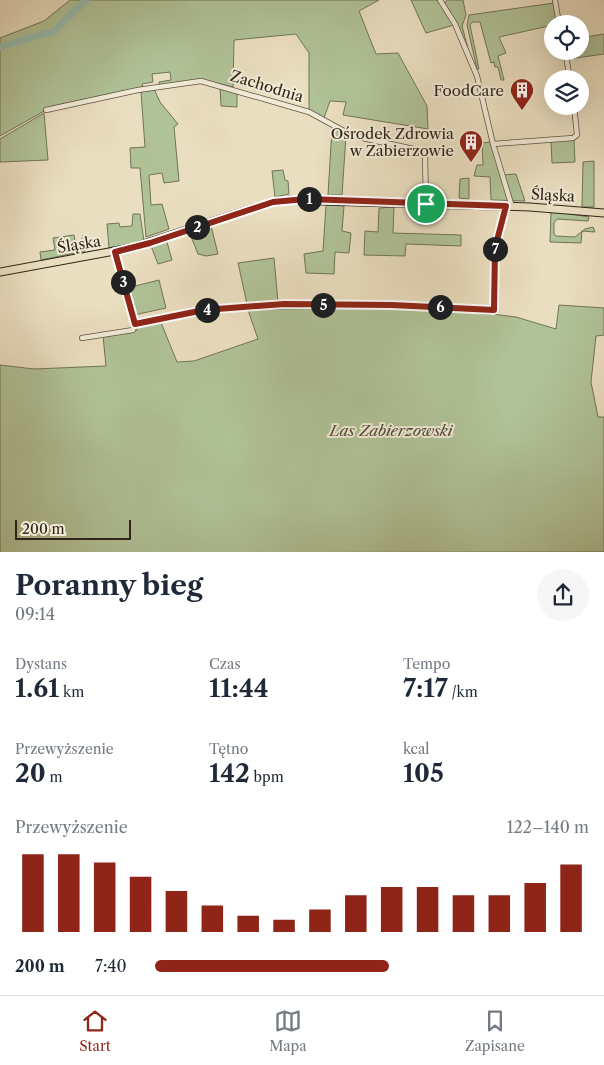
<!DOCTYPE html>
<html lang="pl">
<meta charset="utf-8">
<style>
:root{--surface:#fff;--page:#f6f6f7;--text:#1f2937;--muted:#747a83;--line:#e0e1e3;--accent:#8f2418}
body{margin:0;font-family:"Libre Caslon Text",serif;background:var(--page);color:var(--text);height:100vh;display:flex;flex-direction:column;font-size:19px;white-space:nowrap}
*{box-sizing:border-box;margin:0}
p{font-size:16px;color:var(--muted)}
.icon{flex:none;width:28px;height:28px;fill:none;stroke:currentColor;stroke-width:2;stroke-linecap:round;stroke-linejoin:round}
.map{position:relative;height:552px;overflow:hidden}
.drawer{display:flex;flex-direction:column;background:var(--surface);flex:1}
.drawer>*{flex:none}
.controls{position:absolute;left:544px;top:15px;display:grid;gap:10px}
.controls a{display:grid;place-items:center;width:45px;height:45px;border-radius:50%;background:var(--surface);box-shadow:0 5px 20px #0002;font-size:25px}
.scale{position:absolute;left:15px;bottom:12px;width:116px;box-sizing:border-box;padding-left:5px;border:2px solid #302517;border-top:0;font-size:14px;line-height:18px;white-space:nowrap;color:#302517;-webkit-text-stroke:4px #f1ead6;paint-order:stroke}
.pin{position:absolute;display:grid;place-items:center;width:42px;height:42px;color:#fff;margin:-21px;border:2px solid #fff;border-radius:50%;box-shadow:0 1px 5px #0007}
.km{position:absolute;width:25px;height:25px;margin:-12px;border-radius:50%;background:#222;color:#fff;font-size:14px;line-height:25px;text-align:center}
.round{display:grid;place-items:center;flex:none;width:52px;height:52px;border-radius:26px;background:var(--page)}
.summary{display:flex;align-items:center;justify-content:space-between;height:85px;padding:0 15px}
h1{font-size:28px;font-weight:700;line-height:38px}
.figures{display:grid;grid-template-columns:repeat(3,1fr);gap:8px;height:85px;padding:5px 15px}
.figures div{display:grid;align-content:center}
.figures b{font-size:25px;font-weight:700}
.figures small{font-size:14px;font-weight:400}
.figures p{font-size:14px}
.chart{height:140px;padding:10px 15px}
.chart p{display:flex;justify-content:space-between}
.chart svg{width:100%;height:90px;margin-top:5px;stroke:var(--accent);stroke-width:6}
ul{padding:0 15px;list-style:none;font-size:16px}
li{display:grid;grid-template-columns:80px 60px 1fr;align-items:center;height:38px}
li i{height:12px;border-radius:6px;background:var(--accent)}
.dock{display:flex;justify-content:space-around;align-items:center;height:70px;border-top:1px solid var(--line);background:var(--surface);font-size:14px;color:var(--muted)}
.dock a{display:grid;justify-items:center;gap:2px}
.dock .active{color:var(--accent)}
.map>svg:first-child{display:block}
.green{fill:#b0c297;stroke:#707457}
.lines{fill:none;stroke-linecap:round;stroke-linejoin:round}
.river{stroke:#98bcaf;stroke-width:7}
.minor-casing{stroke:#5e5341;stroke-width:6}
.primary-casing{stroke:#302517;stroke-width:9}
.minor{stroke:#f1ead6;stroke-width:4.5}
.primary{stroke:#eadec0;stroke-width:7}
.route-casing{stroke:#fff;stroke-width:10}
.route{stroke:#8f2418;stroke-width:6}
.labels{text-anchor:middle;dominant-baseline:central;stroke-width:4;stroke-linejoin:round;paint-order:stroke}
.street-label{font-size:15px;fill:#302517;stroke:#f1ead6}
.poi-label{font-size:15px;fill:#302517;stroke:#f1ead6;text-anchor:end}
.park-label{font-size:15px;font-style:italic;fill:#504c37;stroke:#f1ead6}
</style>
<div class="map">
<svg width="604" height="553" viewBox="0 0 604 553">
<rect width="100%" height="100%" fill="#eadec0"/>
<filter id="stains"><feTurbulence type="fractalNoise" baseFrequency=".004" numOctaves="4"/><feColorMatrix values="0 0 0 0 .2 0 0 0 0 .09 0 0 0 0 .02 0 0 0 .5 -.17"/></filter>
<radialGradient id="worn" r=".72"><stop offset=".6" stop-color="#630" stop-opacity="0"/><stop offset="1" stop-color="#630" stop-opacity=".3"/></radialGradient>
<path class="green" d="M70 0H379L359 11 376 54 398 53 427 106 428 129 343 115 346 102 330 101 324 118 309 110V53L296 34 234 40 233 87 200 79 159 86V82L171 80 170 72 152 74 153 82 142 84 143 87 53 106 0 136V38L44 21Z
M411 0H438L454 25 426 33Z
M447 0H463L466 15 462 26 472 64 456 22 445 3Z
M554 3 558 24 499 37 506 53 498 56 504 80H501L498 67H495L494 62 491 63 480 22H472L470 25 479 69H477L467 25 469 15Z
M604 34V54L569 59 568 51H580V38Z
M220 87 237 92V107L221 106Z
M154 89 160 102 178 124 174 127 179 181 164 183 162 173 149 175 151 205 162 204 169 229 146 237 140 168H131L130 148 145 147 141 92Z
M44 113 48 160 0 162V139Z
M332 128 346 135 342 195H328Z
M574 140 575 162 552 163 551 141Z
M490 142 501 175 516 174 525 201 491 200 490 177 474 176 477 165H483L482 143Z
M594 161V207H582L583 162Z
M283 170 285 180 288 181 289 194 275 197 272 171Z
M469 178V199L459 198 460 179Z
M326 205 344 206 342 231 351 233 349 253 335 252 334 274 306 273 304 254 323 251Z
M394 207 393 233 461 235V246L406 244 405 256 364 255 365 231 378 232 379 208Z
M551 211 589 217 588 221 557 219 554 223V234L556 236 575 237 585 229 593 227 595 232 582 231 581 243 550 242Z
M133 214H140L144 241 109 248 107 224 119 223 120 227 132 226Z
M211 226 218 254 206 256 198 254 190 234Z
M74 235 76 246H80L83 235 85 251 41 260 40 252 55 250 53 238Z
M167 242 172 260 158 264 151 246Z
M274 258 278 302 247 304 238 263Z
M159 280 166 308 134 315 127 288Z
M559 305 604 308V335L596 336 591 382 598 417H604V552L0 553V365L34 369 106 366 103 336 137 330 136 323 160 320 177 362 194 361 258 339 248 310 434 307 516 317 556 329Z"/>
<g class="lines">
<path class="river" d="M0 47 54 31 86 0"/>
<g class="minor-casing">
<path id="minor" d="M440 0 455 24 477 76 493 144 512 207
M555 0 559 24
M565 51 570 79
M46 110 138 90 201 81 309 112 353 136 423 151 425 154 426 204
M493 144 573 138 577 135 574 106
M115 252 135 324
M82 338 133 330 135 324 204 310 284 304 425 306 491 312 495 308V248L506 207"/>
</g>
<g class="primary-casing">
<path id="primary" d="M0 272 131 248 273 202 290 200 530 207 604 213"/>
</g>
<use href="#minor" class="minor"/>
<use href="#primary" class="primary"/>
</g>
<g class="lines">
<g class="route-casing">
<path id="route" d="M306 199 506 206 495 248 494 310 392 305 284 304 204 310 135 324 115 252 150 243 273 202Z"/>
</g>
<use href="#route" class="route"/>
</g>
<defs>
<g id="building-pin" transform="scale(1.25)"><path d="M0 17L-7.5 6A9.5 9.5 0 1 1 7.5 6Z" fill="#8f2418" stroke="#f1ead6"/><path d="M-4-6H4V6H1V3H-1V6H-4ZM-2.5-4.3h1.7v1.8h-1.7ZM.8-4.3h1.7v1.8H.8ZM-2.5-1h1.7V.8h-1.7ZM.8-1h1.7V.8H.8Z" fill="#fff"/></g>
</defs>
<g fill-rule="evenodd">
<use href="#building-pin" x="522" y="90"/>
<use href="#building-pin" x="471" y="142"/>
</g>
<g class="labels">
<g class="street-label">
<text transform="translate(267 86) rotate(17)">Zachodnia</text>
<text transform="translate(553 195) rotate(3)">Śląska</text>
<text transform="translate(79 244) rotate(-9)">Śląska</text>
</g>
<g class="poi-label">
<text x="504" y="90">FoodCare</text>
<text x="454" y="133">Ośrodek Zdrowia<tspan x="454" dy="17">w Zabierzowie</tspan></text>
</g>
<g class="park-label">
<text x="391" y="430">Las Zabierzowski</text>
</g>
</g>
<rect width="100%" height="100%" filter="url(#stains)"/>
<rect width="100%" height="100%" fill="url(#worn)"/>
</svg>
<div class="controls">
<a><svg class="icon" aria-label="locate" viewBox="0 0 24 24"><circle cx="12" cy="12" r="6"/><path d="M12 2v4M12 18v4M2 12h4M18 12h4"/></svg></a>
<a><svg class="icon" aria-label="layers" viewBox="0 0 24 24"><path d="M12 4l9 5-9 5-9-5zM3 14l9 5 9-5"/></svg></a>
</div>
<div class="scale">200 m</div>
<div class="pin" style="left:426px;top:204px;background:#1e9e55"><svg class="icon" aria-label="arrive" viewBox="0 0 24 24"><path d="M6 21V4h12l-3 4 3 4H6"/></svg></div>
<b class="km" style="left:309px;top:199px">1</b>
<b class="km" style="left:197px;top:227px">2</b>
<b class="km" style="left:123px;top:282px">3</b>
<b class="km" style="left:207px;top:310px">4</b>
<b class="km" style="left:323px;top:305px">5</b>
<b class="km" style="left:440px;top:307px">6</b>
<b class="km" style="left:495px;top:249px">7</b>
</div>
<section class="drawer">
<div class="summary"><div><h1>Poranny bieg</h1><p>09:14</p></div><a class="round"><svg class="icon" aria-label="share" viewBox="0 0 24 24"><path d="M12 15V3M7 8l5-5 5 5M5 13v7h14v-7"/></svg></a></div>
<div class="figures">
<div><p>Dystans</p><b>1.61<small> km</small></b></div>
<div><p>Czas</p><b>11:44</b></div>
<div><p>Tempo</p><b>7:17<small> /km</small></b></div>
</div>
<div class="figures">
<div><p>Przewyższenie</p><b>20<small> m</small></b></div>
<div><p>Tętno</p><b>142<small> bpm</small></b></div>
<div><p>kcal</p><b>105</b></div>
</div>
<div class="chart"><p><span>Przewyższenie</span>122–140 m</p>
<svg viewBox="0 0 160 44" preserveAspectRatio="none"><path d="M5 44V6M15 44V6M25 44V10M35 44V17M45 44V24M55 44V31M65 44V36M75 44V38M85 44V33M95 44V26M105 44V22M115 44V22M125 44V26M135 44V26M145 44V20M155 44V11"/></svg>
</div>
<ul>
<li><b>200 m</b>7:40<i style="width:54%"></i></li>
</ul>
</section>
<nav class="dock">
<a class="active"><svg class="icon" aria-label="home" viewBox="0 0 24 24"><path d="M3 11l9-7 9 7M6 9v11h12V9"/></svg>Start</a>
<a><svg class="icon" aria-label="map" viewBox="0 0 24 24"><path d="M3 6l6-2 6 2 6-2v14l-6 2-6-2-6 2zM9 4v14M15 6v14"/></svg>Mapa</a>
<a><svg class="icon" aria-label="saved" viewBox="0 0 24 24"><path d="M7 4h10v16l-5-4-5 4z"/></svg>Zapisane</a>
</nav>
